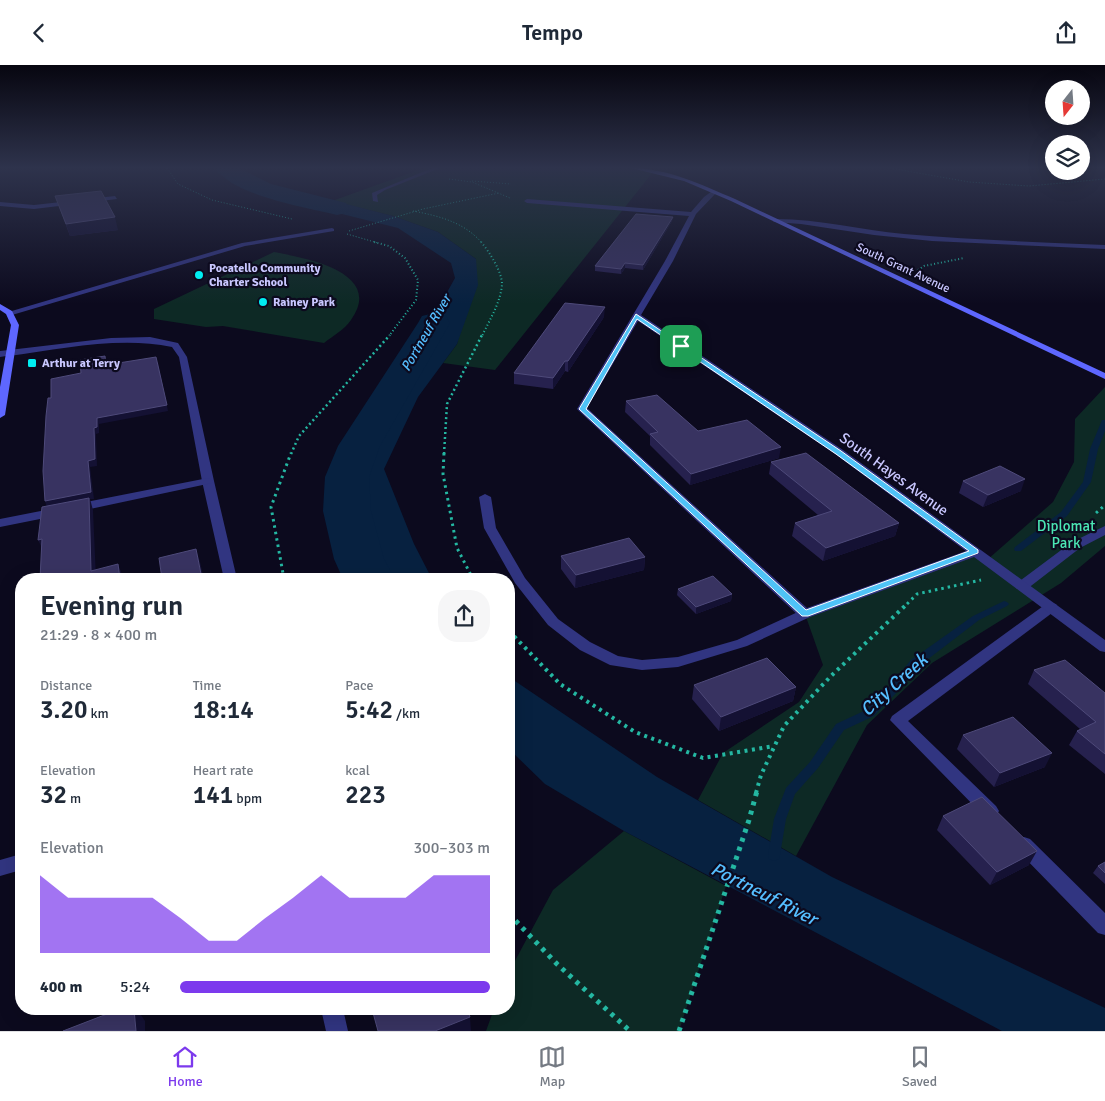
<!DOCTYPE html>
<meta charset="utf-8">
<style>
:root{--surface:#fff;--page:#f6f6f7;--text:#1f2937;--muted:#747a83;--line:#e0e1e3;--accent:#7c3aed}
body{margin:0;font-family:Signika,sans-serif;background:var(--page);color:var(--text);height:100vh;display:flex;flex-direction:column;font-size:19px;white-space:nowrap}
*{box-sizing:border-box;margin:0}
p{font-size:16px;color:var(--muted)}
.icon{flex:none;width:28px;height:28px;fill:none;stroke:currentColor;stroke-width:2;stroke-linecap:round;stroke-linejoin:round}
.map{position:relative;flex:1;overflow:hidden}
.side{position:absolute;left:15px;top:508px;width:500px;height:442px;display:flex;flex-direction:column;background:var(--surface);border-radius:20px;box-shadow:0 5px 20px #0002}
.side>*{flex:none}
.needle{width:32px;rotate:197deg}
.fabs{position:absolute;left:1045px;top:15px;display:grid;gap:10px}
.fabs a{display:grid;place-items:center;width:45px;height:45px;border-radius:50%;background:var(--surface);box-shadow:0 5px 20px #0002;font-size:25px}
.pin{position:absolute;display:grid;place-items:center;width:42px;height:42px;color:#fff;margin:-21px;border-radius:10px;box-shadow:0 2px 8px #0006}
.round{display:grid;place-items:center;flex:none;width:52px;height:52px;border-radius:20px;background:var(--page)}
.head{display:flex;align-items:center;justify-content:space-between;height:85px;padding:0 25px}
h1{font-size:28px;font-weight:600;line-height:38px}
.stats{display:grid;grid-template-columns:repeat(3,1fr);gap:8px;height:85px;padding:5px 25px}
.stats div{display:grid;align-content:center}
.stats b{font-size:25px;font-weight:600}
.stats small{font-size:14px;font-weight:400}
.stats p{font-size:14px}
.chart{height:140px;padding:10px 25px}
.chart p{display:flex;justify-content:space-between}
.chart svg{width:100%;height:90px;margin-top:5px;fill:var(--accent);opacity:.7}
ul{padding:0 25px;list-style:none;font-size:16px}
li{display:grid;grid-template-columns:80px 60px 1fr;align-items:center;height:38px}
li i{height:12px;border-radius:6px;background:var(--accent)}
header{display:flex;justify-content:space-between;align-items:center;height:65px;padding:0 25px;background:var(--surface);font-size:22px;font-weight:600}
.tabs{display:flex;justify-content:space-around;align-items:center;height:70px;border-top:1px solid var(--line);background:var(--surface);font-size:14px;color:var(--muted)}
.tabs a{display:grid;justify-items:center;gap:2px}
.tabs .selected{color:var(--accent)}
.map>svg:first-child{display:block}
.green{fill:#0d2925}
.water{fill:#072140}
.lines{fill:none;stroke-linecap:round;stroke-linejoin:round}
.stream{fill:#072140;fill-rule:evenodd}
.river{fill:#072140;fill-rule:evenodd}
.path-far5{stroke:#24b7a2;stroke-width:1;stroke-dasharray:1 2;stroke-linecap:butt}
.path-far4{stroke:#24b7a2;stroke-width:2;stroke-dasharray:1 2.5;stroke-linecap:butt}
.path-far3{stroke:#24b7a2;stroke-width:2.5;stroke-dasharray:2 3;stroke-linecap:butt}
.path-far2{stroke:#24b7a2;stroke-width:3;stroke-dasharray:2.5 4;stroke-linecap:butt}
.path-far1{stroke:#24b7a2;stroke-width:4;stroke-dasharray:3 4.5;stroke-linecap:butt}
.path{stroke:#24b7a2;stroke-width:5;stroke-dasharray:4 5.5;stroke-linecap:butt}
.lane{fill:#313581;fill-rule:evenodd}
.street{fill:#313581;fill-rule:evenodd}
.secondary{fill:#5e67ff;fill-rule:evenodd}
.wall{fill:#26214e}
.shaded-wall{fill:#141133}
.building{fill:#383361;stroke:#4e4a7a}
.route{fill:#4fc3f7;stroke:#fff;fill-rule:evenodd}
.poi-dot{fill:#00eef2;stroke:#0c0a1e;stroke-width:2}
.labels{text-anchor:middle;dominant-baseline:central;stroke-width:4.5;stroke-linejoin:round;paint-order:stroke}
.far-poi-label{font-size:12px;font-weight:bold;fill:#c9c7ff;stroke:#0c0a1e;text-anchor:start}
.far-street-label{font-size:12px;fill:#c9c7ff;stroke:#0c0a1e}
.far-water-label{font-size:14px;font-style:italic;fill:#55beff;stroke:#0c0a1e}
.street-label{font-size:15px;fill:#c9c7ff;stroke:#0c0a1e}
.park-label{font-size:15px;fill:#4be7b4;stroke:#0c0a1e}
.near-water-label{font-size:19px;font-style:italic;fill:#55beff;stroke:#0c0a1e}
</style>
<header><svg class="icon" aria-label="back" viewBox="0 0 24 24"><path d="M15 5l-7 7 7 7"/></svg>Tempo<svg class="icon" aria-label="share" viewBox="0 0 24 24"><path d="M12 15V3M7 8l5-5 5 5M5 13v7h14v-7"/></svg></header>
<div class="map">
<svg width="1105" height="966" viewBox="0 0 1105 966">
<rect width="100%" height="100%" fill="#0c0a1e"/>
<path class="green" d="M424 103H633L653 107 495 305 443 298 457 279 476 194 438 167 393 151 332 136Z
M274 187C305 193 385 207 351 255 345 264 333 271 324 278L223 261 206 262 154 254V244Z
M1105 322V481L1061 518 932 598 867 660 796 791 698 735 723 688 799 637 823 600 805 549 975 487 987 495 1053 437 1074 397 1075 354Z
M624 766 726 821 679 966H486L494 944H509V907L553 825Z"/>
<path class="water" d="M280 122 393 151 438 167 476 194 478 220 457 279 418 332 384 404 414 479 432 514H371L359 494 351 400 455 213 451 198 398 163 262 129Z
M509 612 657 712 832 812 1105 943V966H1002L624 766 545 719 509 684Z"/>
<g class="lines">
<path class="stream" d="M1102 355H1105V366L1098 384 1091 417 1067 451 1021 486H1015L1014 484 1015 482 1061 447 1083 417 1090 384Z
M1004 536 1007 537 1009 539 1007 541 979 555 919 601 899 625 874 651 844 665 818 703 795 729 786 754 780 790 779 794 774 796 769 794 768 790 774 754 786 723 810 697 836 659 866 645 891 619 911 595 973 551Z"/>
<path class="river" d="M215 103H239L271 119 346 138 349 143 346 148 337 150C305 142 234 131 215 103Z
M434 248 446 251 450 258 380 381 369 412 371 446 384 494 395 514H343L334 494 323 446 325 412 338 381 418 258 422 251Z"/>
<path class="path-far5" d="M167 103 178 119 212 135 292 154
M890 103 969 117 1029 121 1105 114
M449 114 472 117 510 133
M472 116 511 119
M413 146C439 151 464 157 482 178
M349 166 423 144 499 128
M347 169 378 178"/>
<path class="path-far4" d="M374 177 389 181 405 193 418 215 416 235 389 271
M481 177C489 186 502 207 502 219 501 237 489 256 482 271
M918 205 924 201 964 193"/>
<path class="path-far3" d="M291 389 299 371 390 270
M444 389 447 339 482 270"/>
<path class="path-far2" d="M444 388 443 409 457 483 473 514
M1096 448 1105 440
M284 514 271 442 291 388
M907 539 917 529 981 515"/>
<path class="path-far1" d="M509 566 560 619 635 667 703 693 774 681
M756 728 761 710 784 661 831 611 908 538"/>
<path class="path" d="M509 849 557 899 630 966
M679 966 749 755 757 726"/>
<path class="lane" d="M432 103H440L385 125 377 130 378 137 373 136 372 128Z
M115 131 117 134 34 144 0 141V137L34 140Z
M776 154C819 154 861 165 904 169 971 175 1038 177 1105 180V184L932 176 874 170 801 159 774 157 773 156Z
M332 163 334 164V166L245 181 12 250 5 248 242 178Z
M150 272 178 278 187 292 214 416 237 514H224L202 416 179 292 172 282C119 271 62 284 9 291L5 288 9 285 111 273Z
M485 429 491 432 496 463 525 513 558 554 590 577 618 591 642 595 678 592 737 575 800 546H810L812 549 810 552 747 581 678 602 642 605 610 600 580 585 548 560 515 518 484 463 479 432Z
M1105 461V470L1080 483 1027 524H1017L1015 521 1017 518 1072 477Z
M1051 538 1056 539 1058 542 1056 545 908 656 996 741 999 746 996 751 990 753 984 751 890 655 892 651 1046 539Z
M1024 772 1030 774 1105 848V870L1098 868 1018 786 1015 780 1018 774Z
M321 944H343L348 966H326Z"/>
<path class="street" d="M712 126 717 127 696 149 673 196 641 250 843 385 1105 575V587L1100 586 974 492 810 552H800L579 346 577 344 665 196 689 151 527 138 524 136 527 134 691 147 704 132ZM638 256 835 389 966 486 807 543 587 343Z
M9 285 12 286V290L0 292V286Z
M208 413 214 416 212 418 76 447 70 443 76 439Z
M56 443 60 444 62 447 60 450 0 462V454Z
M21 789V805L0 811V795Z"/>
<path class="secondary" d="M631 103C667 103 702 120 735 134L1105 308V314L731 136 684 116Z
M0 239 12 246 19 260 5 350 0 353V322L11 260 6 249 0 245Z"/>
</g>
<path class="wall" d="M55 131 118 165 70 171Z
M673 152 672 156 643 205 625 203 621 209 595 206V201Z
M604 252 568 307 565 306 553 324 514 319V308Z
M626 336 698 366 779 393 690 420 650 380V371L625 347Z
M771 397 899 458 895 471 823 496 792 471 795 458 818 450 769 409Z
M963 416 1021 426 983 442 959 428Z
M561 491 645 492 644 505 575 523 561 504Z
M678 524 732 529 731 536 696 549 677 530Z
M1034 605 1105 628V709L1069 680 1077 666 1080 664 1028 619Z
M694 620 796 622 793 636 719 666 692 634Z
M963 670 1045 702 994 722 957 684Z
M943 751 1029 800 990 820 937 765Z
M1105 797V819L1093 808 1098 801Z"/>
<path class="shaded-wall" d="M115 152 118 165 70 171 66 159Z
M673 152 672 156 643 205V200Z
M625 198V203L621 209V204Z
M605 242 604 252 568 307V296Z
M565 296V306L553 324V313Z
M158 297 168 346 99 359V368L96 369 97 401 90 402 94 434H90L93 445 96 514 47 443 45 436 88 396 97 353Z
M781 382 779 393 690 420 691 409Z
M1025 414 1021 426 983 442 988 430Z
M899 458 895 471 823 496 826 483Z
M42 474 44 487 38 475Z
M196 484 200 497 204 514H202Z
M645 492 644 505 575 523 576 510Z
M118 499 123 512 124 514H120Z
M732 529 731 536 696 549V542Z
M796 622 793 636 719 666 721 652Z
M1052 688 1045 702 994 722 1000 708Z
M1037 786 1029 800 990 820 997 807Z
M134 944H137L145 956V966H136Z
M470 952 471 966H435Z"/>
<path class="building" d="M101 126 115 152 66 159 55 131Z
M636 149 673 152 643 200 625 198 621 204 595 201Z
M565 238 605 242 568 296H565L553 313 514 308Z
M105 291 106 300 156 292 167 340 97 353V362L94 363 95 394 88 396 91 427 45 436 43 406 46 351 48 333H51V314L81 308 80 295Z
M657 330 698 366 747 355 781 382 691 409 650 369 658 367 626 336Z
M806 388 899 458 826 483 795 458 832 446 771 397Z
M1000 401 1025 414 988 430 963 416Z
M89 433 91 506 118 499 120 514H40L42 474 38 475 42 442Z
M629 473 645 492 576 510 561 491Z
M196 484 202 514H162L159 493Z
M713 511 732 529 696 542 678 524Z
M767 593 796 622 721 652 694 620Z
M1065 595 1105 628V689L1077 666 1096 657 1034 605Z
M1013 652 1052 688 1000 708 963 670Z
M982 732 1037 786 997 807 943 751Z
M1105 797V808L1098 801Z
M120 944H134L136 966H63Z
M372 944H467L470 952 435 966H378Z"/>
<linearGradient id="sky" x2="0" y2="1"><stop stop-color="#070610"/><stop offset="0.43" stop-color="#2e334c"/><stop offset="1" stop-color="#2e334c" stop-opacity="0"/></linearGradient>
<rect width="1105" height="239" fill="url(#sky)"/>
<path class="route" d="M636 249 841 386 978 485V488L808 551H802L579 344ZM637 254 836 389 969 486 806 545 586 344Z"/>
<g class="poi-dot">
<circle cx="199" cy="210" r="5"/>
<circle cx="263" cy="237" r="5"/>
<rect x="27" y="293" width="10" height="10" rx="2.5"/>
</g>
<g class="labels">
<g class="far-poi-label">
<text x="209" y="203">Pocatello Community<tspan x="209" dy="14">Charter School</tspan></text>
<text x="273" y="237">Rainey Park</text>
<text x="42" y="298">Arthur at Terry</text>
</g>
<g class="far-street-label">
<text transform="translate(903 203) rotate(25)">South Grant Avenue</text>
</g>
<g class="far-water-label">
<text transform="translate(426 268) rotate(-60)">Portneuf River</text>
</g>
<g class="street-label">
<text transform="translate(894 409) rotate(36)">South Hayes Avenue</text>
</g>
<g class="park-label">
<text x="1066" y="461">Diplomat<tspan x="1066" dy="17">Park</tspan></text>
</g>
<g class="near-water-label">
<text transform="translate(894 620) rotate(-42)">City Creek</text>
<text transform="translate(764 829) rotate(27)">Portneuf River</text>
</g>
</g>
</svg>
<div class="fabs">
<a><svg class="needle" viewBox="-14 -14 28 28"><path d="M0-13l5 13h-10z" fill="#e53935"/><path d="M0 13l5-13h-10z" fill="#747a83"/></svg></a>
<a><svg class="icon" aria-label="layers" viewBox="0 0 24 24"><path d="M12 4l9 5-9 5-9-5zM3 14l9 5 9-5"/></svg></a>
</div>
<div class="pin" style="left:681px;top:281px;background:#1e9e55"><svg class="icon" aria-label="arrive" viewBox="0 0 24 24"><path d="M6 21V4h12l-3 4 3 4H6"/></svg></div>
<section class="side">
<div class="head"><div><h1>Evening run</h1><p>21:29 · 8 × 400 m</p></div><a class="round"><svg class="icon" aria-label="share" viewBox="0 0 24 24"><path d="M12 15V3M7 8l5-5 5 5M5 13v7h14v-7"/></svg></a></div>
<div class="stats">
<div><p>Distance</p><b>3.20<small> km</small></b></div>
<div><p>Time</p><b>18:14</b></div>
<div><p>Pace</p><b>5:42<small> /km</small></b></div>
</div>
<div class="stats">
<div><p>Elevation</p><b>32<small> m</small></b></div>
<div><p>Heart rate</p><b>141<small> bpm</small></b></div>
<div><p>kcal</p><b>223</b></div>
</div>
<div class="chart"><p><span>Elevation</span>300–303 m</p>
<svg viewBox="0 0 160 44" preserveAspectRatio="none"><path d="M0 44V6L10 17L20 17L30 17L40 17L50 27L60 38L70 38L80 27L90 17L100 6L110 17L120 17L130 17L140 6L150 6L160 6V44z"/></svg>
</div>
<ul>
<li><b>400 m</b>5:24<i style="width:100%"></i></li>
</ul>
</section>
</div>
<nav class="tabs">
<a class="selected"><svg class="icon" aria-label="home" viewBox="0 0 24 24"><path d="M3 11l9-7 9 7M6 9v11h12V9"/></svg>Home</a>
<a><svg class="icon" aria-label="map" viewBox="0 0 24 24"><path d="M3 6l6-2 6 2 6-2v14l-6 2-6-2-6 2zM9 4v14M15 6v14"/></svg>Map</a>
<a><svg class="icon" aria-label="saved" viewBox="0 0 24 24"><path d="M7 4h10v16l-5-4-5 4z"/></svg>Saved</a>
</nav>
